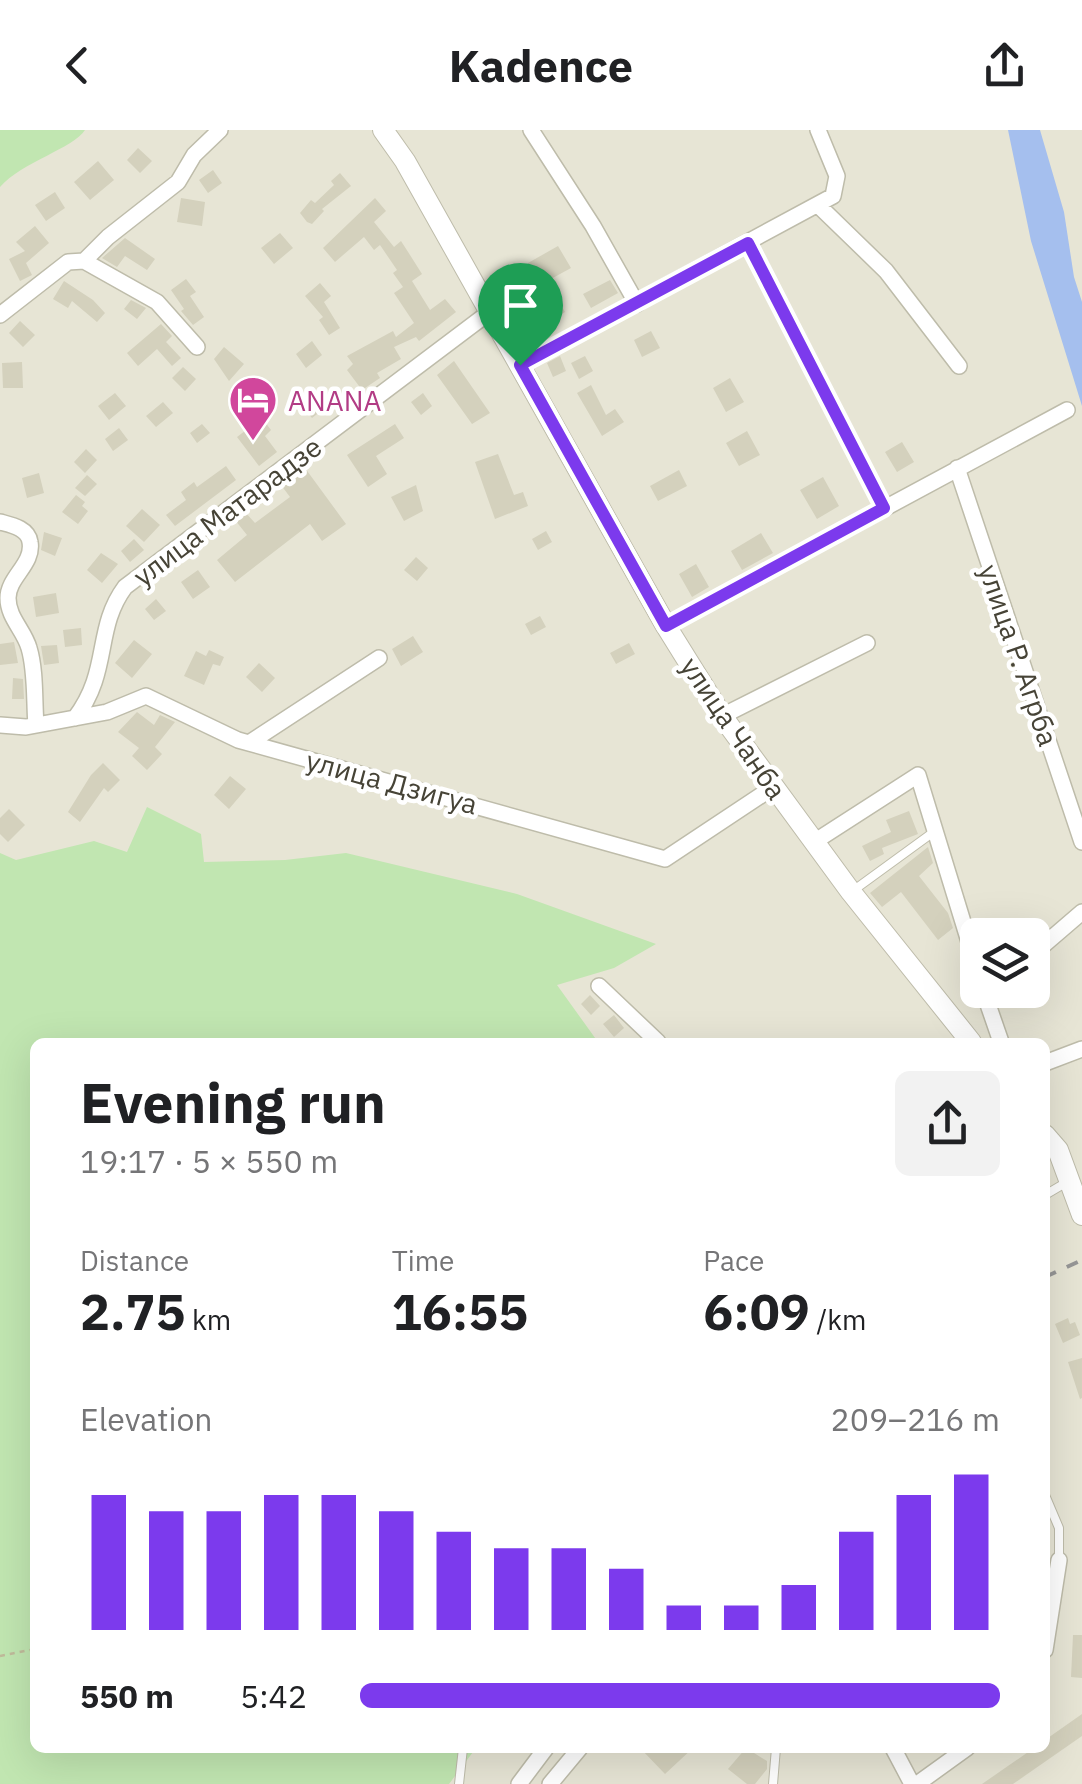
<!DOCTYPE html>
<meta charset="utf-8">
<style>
:root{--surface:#fff;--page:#f2f2f2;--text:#202124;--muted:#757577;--accent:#7c3aed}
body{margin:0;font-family:"IBM Plex Sans",sans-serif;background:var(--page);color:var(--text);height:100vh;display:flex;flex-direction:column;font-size:38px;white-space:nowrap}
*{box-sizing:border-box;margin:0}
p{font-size:32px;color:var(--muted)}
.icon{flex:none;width:55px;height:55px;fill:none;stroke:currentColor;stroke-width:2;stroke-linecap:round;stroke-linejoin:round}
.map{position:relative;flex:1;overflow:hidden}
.details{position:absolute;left:30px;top:908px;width:1020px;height:715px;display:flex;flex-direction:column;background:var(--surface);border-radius:15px;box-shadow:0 10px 40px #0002}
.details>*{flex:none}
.fabs{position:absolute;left:960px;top:788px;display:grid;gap:20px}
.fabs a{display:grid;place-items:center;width:90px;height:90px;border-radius:15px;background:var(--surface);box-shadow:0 10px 40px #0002;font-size:50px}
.pin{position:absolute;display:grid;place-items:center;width:85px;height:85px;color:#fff;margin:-102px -42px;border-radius:50% 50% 50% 0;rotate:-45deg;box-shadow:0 0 10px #0007}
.pin .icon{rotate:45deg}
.round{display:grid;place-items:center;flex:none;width:105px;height:105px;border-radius:15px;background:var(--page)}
.overview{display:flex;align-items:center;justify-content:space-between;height:170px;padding:0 50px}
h1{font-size:55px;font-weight:700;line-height:75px}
.metrics{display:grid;grid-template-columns:repeat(3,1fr);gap:15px;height:170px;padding:10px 50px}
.metrics div{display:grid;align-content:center}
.metrics b{font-size:50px;font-weight:700}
.metrics small{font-size:28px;font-weight:400}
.metrics p{font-size:28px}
.chart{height:280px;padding:20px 50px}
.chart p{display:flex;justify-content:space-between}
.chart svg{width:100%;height:180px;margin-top:10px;stroke:var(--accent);stroke-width:6}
ul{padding:0 50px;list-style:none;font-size:32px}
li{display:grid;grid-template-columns:160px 120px 1fr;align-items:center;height:75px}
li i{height:25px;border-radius:12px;background:var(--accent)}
header{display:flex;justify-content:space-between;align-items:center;height:130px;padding:0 50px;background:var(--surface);font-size:45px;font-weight:700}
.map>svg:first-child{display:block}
.residential{fill:#e7e5d5;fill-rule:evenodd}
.green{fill:#c1e6b1}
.water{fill:#a5bfee}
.building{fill:#d4d1bd}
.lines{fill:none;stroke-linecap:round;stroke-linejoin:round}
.service-casing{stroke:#bebcaa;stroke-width:10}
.minor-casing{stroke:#bebcaa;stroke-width:18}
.tertiary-casing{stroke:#bebcaa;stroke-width:22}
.path{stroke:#c0bb9b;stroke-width:2.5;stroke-dasharray:5 5;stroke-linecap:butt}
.service{stroke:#fff;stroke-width:8}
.minor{stroke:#fff;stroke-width:15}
.tertiary{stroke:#fff;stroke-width:20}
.rail{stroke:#969696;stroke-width:4;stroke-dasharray:12 12;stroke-linecap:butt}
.route-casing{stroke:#fff;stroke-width:20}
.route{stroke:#7c3aed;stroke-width:12}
.labels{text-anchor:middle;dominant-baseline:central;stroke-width:9;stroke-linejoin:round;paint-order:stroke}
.hotel-label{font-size:28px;fill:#b23c85;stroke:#fff;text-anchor:start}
.street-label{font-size:28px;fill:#464336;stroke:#fff}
</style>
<header><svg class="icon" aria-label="back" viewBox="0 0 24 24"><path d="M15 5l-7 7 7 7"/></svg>Kadence<svg class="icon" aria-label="share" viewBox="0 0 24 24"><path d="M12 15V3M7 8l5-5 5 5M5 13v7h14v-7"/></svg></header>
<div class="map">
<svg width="1082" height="1654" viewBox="0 0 1082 1654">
<rect width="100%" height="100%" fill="#f3f2e7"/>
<path class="residential" d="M0 0H1082V1654H0ZM978 805H1032V860H978ZM35 912H1045V1618H35Z"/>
<path class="green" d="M0 0H85C74 18 22 32 0 57Z
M147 677 201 704 204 732 285 730 346 723 517 764 656 814 614 838 557 855 598 912H35V1618H476L449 1654H0V723L16 730 94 711 127 722Z"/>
<path class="water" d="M1008 0H1040L1064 82 1074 147 1082 172V276L1031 111Z"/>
<path class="building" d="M138 18 152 31 140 43 127 30Z
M98 31 114 50 90 70 74 52Z
M213 40 222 53 208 63 199 50Z
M340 43 351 56 322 79 324 81 312 94 307 92 300 83 311 70 315 73 334 55 331 51Z
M55 62 65 78 46 91 35 75Z
M181 68 205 72 202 96 177 92Z
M375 68 386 81 374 92 394 117 401 111 410 125 422 144 412 151 430 180 445 169 456 182 419 211 416 207 394 217 401 229 377 243 380 248 362 260 347 240 353 234 347 226 393 201 396 207 414 193 394 163 403 157 393 143 397 140 380 115 374 120 364 107 335 132 323 118Z
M35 96 49 113 26 133 32 145 20 151 9 129 25 121 16 112Z
M280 103 293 118 274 134 261 118Z
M125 108 155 129 147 140 125 126 117 137 102 128Z
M558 116 571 138 540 155 528 133Z
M186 149 196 162 190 166 204 187 193 195 181 181 184 179 171 160Z
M610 150 618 163 591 178 583 164Z
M64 151 93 170 105 183 97 192 72 171 68 178 53 169Z
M320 153 331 166 324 172 340 198 329 205 319 190 323 187 305 166Z
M552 160 565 182 546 193 533 171Z
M131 170 146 178 137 189 124 179Z
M20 191 35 205 23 217 9 203Z
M161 194 172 206 166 212 181 228 172 236 157 219 138 236 127 223Z
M651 201 660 218 642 227 634 210Z
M312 211 322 225 306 238 296 224Z
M224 217 244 234 229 251 214 229Z
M560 226 566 241 553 247 547 233Z
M585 226 593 241 579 249 571 233Z
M454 231 490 283 472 294 437 245Z
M22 232 23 258H3L2 233Z
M183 237 196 249 185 261 172 248Z
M730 248 744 272 726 282 713 258Z
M591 255 606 285 615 279 624 292 602 306 577 263Z
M115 263 126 276 109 290 98 276Z
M423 263 432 276 421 285 411 272Z
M317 267 326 277 312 288 304 278Z
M163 272 173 283 156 297 146 286Z
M262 288 271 300 265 306 277 322 259 336 237 307Z
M202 294 210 303 197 313 190 303Z
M395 294 404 308 376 326 387 344 368 357 347 325Z
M119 298 128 310 113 321 105 309Z
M747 301 760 325 739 336 726 313Z
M902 312 914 332 897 342 885 322Z
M86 319 97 330 85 343 74 332Z
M498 324 514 365 523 362 528 376 495 389 475 332Z
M226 336 236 350 175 396 166 385 186 370 181 362 194 352 197 357Z
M305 338 346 394 322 411 310 394 235 452 217 430 247 405 235 390 245 382 255 393 290 367 281 355Z
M679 340 687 356 658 371 650 356Z
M39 343 44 363 27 368 22 348Z
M87 345 97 354 85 366 75 358Z
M823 347 839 376 817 389 800 360Z
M416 355 423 381 404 391 391 367Z
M76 365 85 372 82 376 88 381 78 394 62 382Z
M142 379 160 395 144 412 126 396Z
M546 401 552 412 538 420 532 409Z
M44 402 62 408 55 426 41 420Z
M761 403 773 423 742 440 731 421Z
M134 409 144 420 130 432 121 421Z
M101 423 118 434 102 453 87 440Z
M416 427 428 438 417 451 404 440Z
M696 434 709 457 692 467 679 444Z
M198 440 210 457 193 469 181 452Z
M56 463 59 483 36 487 33 467Z
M156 469 166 481 154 490 145 479Z
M540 486 546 497 531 505 525 494Z
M81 498 82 515 65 517 63 500Z
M413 506 423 522 401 536 392 519Z
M134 510 152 524 132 548 115 533Z
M14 512 18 533 0 535V514Z
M629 513 635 524 616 534 610 523Z
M57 515 59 533 44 535 41 516Z
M209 520 224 527 220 536 213 534 204 555 184 546 196 521 206 526Z
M259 533 275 548 262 562 246 547Z
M13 548 23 549 24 569H12Z
M137 582 154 595 160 585 175 592 155 617 162 624 147 640 132 626 139 618 118 602Z
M103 633 120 650 108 662 104 658 80 692 68 682 91 645Z
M230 646 246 659 229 679 214 665Z
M9 679 25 695 8 712 0 704V688Z
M909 681 918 704 882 718 884 724 870 731 862 716 891 702 886 690Z
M928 717 933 733 919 746 948 783 953 798 938 810 901 762 882 777 870 763Z
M590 865 600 876 591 885 581 874Z
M614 885 624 898 614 907 603 894Z
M1068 1188 1070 1194 1075 1192 1080 1205 1063 1213 1055 1194Z
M1082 1228V1268L1080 1269 1068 1232Z
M1073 1505H1082V1548L1071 1547Z
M1082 1584V1606L1013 1654H982L1034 1618H1045V1610Z
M640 1618H693L665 1644Z
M746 1618 767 1631V1639L755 1654H747L728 1639Z"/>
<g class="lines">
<g class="service-casing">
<path id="service" d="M854 760 935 701
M1045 1065 1067 1052
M1045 1365 1059 1398V1430
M459 1654 463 1618
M773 1654 776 1618"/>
</g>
<g class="minor-casing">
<path id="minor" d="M531 0 593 96 637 174
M818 75 886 141 959 236
M748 113 884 378
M84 131 108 107 178 52 194 25 220 0
M0 185 68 132 84 131 157 172 197 217
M520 235 833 66 837 46 818 0
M957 338 1082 712
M0 392C11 395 28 398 30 412 34 434 8 447 8 468 8 488 24 500 29 518 36 541 34 571 36 595
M666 496 1067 280
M722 586 867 513
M75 588C111 541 94 499 125 457L491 181
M0 595 26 597 107 582 146 566 238 610 665 729 772 658
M249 613 379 528
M814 712 918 645 978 841
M1032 825 1082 782
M599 856 658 912
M983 860 1001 912
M1045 933 1082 919
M1045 1520 1059 1430
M893 1618 912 1654
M519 1654 546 1618
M550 1654 580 1618
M917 1654 967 1618"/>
</g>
<g class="tertiary-casing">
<path id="tertiary" d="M383 0 405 31 666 496 722 586 851 762 971 912
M1045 1005 1058 1020 1082 1085"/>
</g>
<path class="path" d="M0 1526 35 1519"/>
<use href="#service" class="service"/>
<use href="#minor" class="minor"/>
<use href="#tertiary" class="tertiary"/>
<path class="rail" d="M1045 1147 1082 1130"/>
</g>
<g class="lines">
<g class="route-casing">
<path id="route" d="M748 113 884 378 666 496 520 235Z"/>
</g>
<use href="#route" class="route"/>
</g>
<defs>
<g id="hotel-pin" transform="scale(2.5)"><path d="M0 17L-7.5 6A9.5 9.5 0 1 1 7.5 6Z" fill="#d1479c" stroke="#fff"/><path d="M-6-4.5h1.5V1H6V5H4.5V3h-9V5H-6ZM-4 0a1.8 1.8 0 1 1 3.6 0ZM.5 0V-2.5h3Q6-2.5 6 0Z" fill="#fff"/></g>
</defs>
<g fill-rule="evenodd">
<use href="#hotel-pin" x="253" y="270"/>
</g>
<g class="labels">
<g class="hotel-label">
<text x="288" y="270">ANANA</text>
</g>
<g class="street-label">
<text transform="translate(227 381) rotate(-37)">улица Матарадзе</text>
<text transform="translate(1019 525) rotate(71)">улица Р. Агрба</text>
<text transform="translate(734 598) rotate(56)">улица Чанба</text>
<text transform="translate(392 652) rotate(15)">улица Дзигуа</text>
</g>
</g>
</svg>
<div class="fabs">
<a><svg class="icon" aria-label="layers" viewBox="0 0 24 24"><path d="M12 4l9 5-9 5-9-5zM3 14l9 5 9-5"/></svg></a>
</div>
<div class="pin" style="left:520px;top:235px;background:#1e9e55"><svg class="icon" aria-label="arrive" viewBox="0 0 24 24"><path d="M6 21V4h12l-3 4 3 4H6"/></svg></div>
<section class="details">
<div class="overview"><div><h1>Evening run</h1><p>19:17 · 5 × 550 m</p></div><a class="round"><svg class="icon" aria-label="share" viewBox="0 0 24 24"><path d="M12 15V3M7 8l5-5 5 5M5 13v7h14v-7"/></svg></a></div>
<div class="metrics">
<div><p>Distance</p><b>2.75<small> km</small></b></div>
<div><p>Time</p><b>16:55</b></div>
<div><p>Pace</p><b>6:09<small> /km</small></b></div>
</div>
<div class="chart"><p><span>Elevation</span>209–216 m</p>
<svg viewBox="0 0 160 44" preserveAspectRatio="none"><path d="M5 44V11M15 44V15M25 44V15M35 44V11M45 44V11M55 44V15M65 44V20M75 44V24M85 44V24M95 44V29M105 44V38M115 44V38M125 44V33M135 44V20M145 44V11M155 44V6"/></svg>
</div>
<ul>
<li><b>550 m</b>5:42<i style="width:100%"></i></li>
</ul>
</section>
</div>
